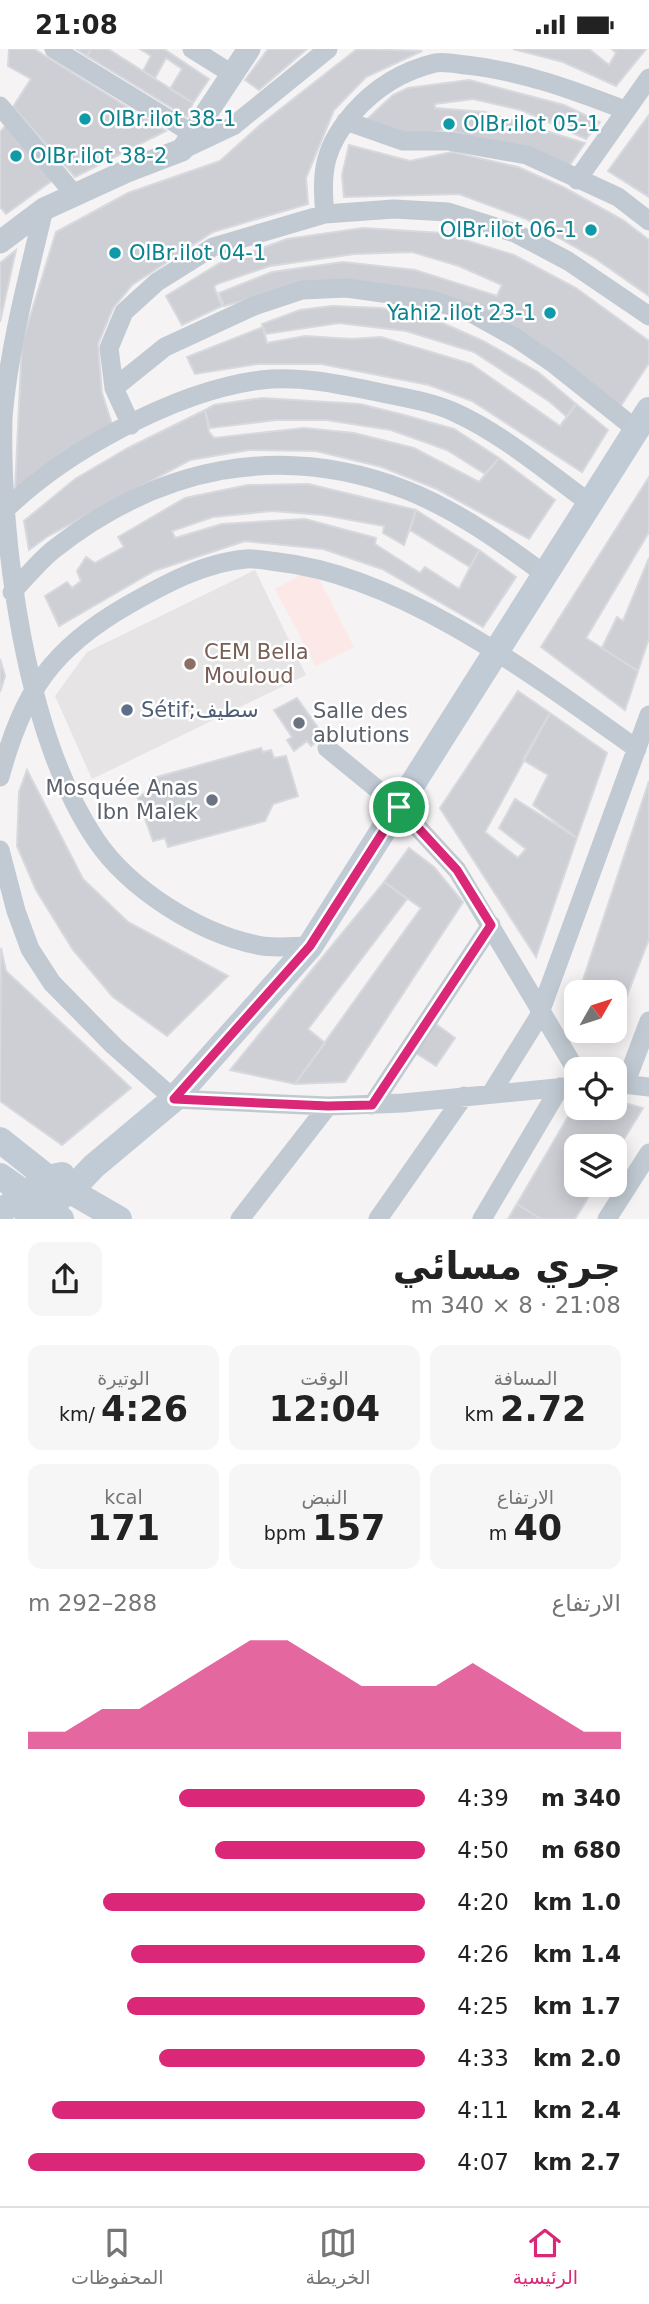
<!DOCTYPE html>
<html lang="ar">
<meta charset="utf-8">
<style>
:root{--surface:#fff;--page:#f6f6f6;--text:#222;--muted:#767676;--line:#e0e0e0;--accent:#db2777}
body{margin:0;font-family:"DejaVu Sans","Noto Sans Arabic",sans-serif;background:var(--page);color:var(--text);direction:rtl;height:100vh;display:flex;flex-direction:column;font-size:26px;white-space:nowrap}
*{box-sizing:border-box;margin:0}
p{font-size:23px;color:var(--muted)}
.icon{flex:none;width:38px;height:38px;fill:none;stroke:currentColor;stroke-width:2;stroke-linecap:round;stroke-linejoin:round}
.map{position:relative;height:1170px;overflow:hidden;direction:ltr}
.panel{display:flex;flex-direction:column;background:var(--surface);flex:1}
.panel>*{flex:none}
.needle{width:46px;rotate:51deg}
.tools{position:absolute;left:564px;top:931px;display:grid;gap:14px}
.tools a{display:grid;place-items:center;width:63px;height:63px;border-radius:14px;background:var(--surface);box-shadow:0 4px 18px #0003;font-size:35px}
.pin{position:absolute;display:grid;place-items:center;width:60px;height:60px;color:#fff;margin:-30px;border:4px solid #fff;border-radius:50%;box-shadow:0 2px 7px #0007}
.round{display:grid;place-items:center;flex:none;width:74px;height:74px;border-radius:14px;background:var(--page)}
.headline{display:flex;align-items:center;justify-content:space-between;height:119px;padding:0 28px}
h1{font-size:38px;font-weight:700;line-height:52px}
.stats{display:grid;grid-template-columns:repeat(3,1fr);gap:10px;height:119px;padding:7px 28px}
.stats div{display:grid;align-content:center;border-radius:14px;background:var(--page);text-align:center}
.stats b{font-size:35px;font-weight:700}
.stats small{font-size:19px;font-weight:400}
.stats p{font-size:19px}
.chart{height:196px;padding:14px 28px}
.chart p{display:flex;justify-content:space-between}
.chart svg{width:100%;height:126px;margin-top:7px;fill:var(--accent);opacity:.7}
ul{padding:0 28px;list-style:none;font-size:23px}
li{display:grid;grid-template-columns:112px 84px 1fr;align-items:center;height:52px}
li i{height:18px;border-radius:9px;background:var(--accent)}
.status{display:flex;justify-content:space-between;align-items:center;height:49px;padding:0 35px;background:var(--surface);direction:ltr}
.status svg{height:19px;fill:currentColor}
.tabs{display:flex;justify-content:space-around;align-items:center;height:98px;border-top:2px solid var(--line);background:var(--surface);font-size:19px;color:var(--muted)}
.tabs a{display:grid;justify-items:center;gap:4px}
.tabs .on{color:var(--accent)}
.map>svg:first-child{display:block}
.education{fill:#e6e4e5}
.medical{fill:#fce8e6}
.building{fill:#cdcfd5;stroke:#d7d9de;stroke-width:2}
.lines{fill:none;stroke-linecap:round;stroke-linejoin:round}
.minor{stroke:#c1cad2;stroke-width:19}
.tertiary{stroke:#c1cad2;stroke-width:23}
.secondary{stroke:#c1cbd6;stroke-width:26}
.route-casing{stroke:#fff;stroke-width:14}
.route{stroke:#db2777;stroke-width:9}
.culture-dot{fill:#0f9aa8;stroke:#fff;stroke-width:2.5}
.education-dot{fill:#8d6e63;stroke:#fff;stroke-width:2.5}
.service-dot{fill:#5c6f8a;stroke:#fff;stroke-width:2.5}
.worship-dot{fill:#6b7280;stroke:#fff;stroke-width:2.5}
.labels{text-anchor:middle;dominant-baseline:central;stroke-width:5;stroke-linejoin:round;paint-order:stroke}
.culture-label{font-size:21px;fill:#0d838f;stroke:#fff;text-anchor:start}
.education-label{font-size:21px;fill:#785e54;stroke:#fff;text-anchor:start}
.service-label{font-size:21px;fill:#4e5e75;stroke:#fff;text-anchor:start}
.worship-label{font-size:21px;fill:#5b616d;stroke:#fff;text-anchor:start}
</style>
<div class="status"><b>21:08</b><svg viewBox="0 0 49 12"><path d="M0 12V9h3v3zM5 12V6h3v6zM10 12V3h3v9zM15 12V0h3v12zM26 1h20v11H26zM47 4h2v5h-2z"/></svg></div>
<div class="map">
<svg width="649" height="1170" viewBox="0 0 649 1170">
<rect width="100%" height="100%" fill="#f5f3f3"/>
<path class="education" d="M255 521 306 626 92 730 55 647 87 603Z"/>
<path class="medical" d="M313 519 354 598 316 617 275 540Z"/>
<path class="building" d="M9 0H34L166 82 75 128 13 58 31 30 8 17Z
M76 0H91L87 7Z
M91 0H108L193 54 187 68 87 7Z
M140 0H164L209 30 193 54 170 40 182 20 166 9 155 29 143 22 151 7Z
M268 0H307L259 41 245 31Z
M357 0 422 2 366 28 334 61 306 129 308 155 213 183 132 236 113 259 98 295 102 344 112 375 15 441 22 294 56 183 128 144 220 112 260 76Z
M513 0H589L609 16 616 4 612 0H646L616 37 563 13Z
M469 31 564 56 600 73 586 90 521 61 473 50 435 55V59L485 63 585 94 569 117 445 80 405 92 365 72 393 46 408 39Z
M649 66V148L608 122Z
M6 76 53 131 6 165 0 158V83Z
M349 96 410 112 452 103 518 118 565 139 623 171 649 191V247L596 210 526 170 459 145 344 148 342 126Z
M363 179 442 184 514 206 576 239 649 292V314L620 358 479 258 298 236 224 257 219 244 272 223 343 213 415 221 497 247 502 236 459 217 412 203 354 205 270 217 217 235 214 238 222 257 182 276 166 247 220 214 287 190Z
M16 201 0 273V214Z
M332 257 381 259 438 272 483 292 538 323 576 355 567 368 550 353 474 303 406 282 339 274 266 285 262 275 300 261Z
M263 278 267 294 305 287 352 290 381 288 471 315 560 377 576 355 608 381 582 423 472 352 429 336 321 315H258L195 325 187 308Z
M262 349 360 355 404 366 454 380 499 409 485 425 447 401 391 381 326 371H276L210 379 205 361 214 356Z
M205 361 209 383 214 389 304 379 354 384 414 399 479 433 499 409 555 451 529 490 437 440 382 418 316 402 249 401 190 411 48 487 29 501 24 472 75 430 128 399Z
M649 428V483L586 589 638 622 625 661 541 598Z
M308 435 416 461 404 496 383 484 384 477 323 466 272 462 213 468 172 482 175 489 222 475 305 470 376 489 375 495 420 524 425 518 459 540 479 501 516 528 483 578 382 520 323 500 245 492 154 522 59 577 45 547 67 533 72 539 81 532 77 522 86 508 95 514 124 498 118 488 185 449 248 436Z
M416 461 479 501 470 518 410 481Z
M649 509V589L638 622 602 599 617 568 623 572Z
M0 610 5 627 0 643Z
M518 642 550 664 485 783 518 809 526 800 499 779 515 750 577 789 536 908 440 759Z
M297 649 324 687 311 697 307 692 294 702 287 691 292 688 274 661Z
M550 664 607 704 577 789 533 756 548 726 523 711Z
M261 699 263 703 271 701 274 709 286 707 298 747 273 755 265 772 168 798 165 789 153 792 137 747 155 742 150 730Z
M27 721 83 830 128 873 228 927 167 987 113 948 73 901 36 841 17 797 19 743Z
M649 732V890L614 980V943H579Z
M409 799 434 818 463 853 345 1033 295 1035 421 859 384 833Z
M384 833 407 850 308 980 325 994 295 1035 230 1021Z
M1 899 6 922 131 1039 62 1096 0 1052Z
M429 970 455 989 436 1017 411 1001Z
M593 982H614L609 993Z
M614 1051 643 1059 614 1106V1097H576V1136H596L575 1170H541L517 1155 575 1056 576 1059H614Z
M517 1155 541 1170H508Z"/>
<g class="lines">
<path class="minor" d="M54 0 193 85
M192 0 232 25
M0 57 75 146
M346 72 403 92H448L527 106 618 148 649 172
M182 101 233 77 328 0
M577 131 649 29
M44 160C28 228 9 298 3 368 0 493 25 686 96 791 130 841 199 884 257 896 274 900 293 897 310 897
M325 165C320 122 325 96 354 63 376 38 402 22 435 14 444 12 457 15 466 16 522 22 573 41 625 61
M114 339 165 298 254 257 302 241 347 239 432 251 473 265 516 289 554 315 637 381
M131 376 114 339 109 299 124 263 157 233 213 198 325 165 394 160 448 163 515 184 568 212 649 267
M0 466C61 404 175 342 261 331 300 326 344 336 382 344 406 349 432 353 454 363 503 385 548 424 591 455
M12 543C25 530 38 513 53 501 158 418 279 392 406 441 457 461 504 495 547 527
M327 699 399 758 457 821 576 1021
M0 728C23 643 51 600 128 556 163 536 205 513 246 510 256 509 268 512 278 513 403 527 536 628 637 700
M0 801 16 862 30 900 52 934 114 997 174 1050 328 1057 403 1054 576 1037
M626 1033 649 972
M615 1034 649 1038
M492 1043 538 969 649 666
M372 1056 491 876
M240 1170 328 1057
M378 1170 464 1047
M482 1170 560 1038
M607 1170 649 1104"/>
<path class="tertiary" d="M0 193 44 160 127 122 182 101 249 0"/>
<path class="secondary" d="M0 1091 48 1129 119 1170
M0 1127 61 1170
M0 1163 48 1129 62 1126
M28 1170 70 1142 94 1117 174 1050 310 897 649 361"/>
</g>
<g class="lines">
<g class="route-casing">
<path id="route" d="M399 758 457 821 491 876 372 1056 328 1057 174 1050 310 897Z"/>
</g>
<use href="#route" class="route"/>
</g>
<g class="culture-dot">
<circle cx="85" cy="70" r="7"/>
<circle cx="449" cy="75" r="7"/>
<circle cx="16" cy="107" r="7"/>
<circle cx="591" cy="181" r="7"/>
<circle cx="115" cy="204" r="7"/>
<circle cx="550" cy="264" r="7"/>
</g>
<circle class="education-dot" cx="190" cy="615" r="7"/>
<circle class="service-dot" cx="127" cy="661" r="7"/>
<g class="worship-dot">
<circle cx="299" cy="674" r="7"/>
<circle cx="212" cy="751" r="7"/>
</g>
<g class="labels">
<g class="culture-label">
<text x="99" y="70">OlBr.ilot 38-1</text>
<text x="463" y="75">OlBr.ilot 05-1</text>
<text x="30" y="107">OlBr.ilot 38-2</text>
<text x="577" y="181" text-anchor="end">OlBr.ilot 06-1</text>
<text x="129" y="204">OlBr.ilot 04-1</text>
<text x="536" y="264" text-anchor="end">Yahi2.ilot 23-1</text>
</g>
<g class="education-label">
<text x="204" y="603">CEM Bella<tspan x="204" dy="24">Mouloud</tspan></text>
</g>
<g class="service-label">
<text x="141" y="661">Sétif;سطيف</text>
</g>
<g class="worship-label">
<text x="313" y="662">Salle des<tspan x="313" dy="24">ablutions</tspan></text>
<text x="198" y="739" text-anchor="end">Mosquée Anas<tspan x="198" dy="24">Ibn Malek</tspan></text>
</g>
</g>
</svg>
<div class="tools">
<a><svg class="needle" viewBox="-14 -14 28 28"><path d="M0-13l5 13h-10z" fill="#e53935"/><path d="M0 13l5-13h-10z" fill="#767676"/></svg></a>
<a><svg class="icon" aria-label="locate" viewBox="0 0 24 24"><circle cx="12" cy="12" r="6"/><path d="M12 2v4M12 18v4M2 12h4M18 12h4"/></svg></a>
<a><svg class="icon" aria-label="layers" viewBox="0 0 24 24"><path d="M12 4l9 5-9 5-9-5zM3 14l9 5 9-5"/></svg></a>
</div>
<div class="pin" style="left:399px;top:758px;background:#1e9e55"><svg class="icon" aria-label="arrive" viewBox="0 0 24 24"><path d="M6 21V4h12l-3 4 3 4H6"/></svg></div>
</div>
<section class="panel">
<div class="headline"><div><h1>جري مسائي</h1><p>21:08 · 8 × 340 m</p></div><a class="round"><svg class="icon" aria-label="share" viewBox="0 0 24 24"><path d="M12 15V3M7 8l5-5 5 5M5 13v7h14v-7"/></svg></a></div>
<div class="stats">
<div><p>المسافة</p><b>2.72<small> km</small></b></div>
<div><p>الوقت</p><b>12:04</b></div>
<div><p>الوتيرة</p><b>4:26<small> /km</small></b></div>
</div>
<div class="stats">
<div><p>الارتفاع</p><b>40<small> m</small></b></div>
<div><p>النبض</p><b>157<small> bpm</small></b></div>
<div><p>kcal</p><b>171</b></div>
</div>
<div class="chart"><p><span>الارتفاع</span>288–292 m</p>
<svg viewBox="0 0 160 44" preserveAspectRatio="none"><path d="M0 44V38L10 38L20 30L30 30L40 22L50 14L60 6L70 6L80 14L90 22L100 22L110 22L120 14L130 22L140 30L150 38L160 38V44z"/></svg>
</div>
<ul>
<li><b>340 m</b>4:39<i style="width:62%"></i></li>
<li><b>680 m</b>4:50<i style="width:53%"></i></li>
<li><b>1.0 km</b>4:20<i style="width:81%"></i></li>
<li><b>1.4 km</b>4:26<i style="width:74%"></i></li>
<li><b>1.7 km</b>4:25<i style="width:75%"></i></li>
<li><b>2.0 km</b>4:33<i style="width:67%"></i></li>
<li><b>2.4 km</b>4:11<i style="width:94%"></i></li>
<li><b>2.7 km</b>4:07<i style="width:100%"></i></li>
</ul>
</section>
<nav class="tabs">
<a class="on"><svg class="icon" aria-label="home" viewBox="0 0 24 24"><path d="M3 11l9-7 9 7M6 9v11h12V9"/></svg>الرئيسية</a>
<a><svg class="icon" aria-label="map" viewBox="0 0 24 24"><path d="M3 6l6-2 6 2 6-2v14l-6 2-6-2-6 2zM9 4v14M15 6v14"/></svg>الخريطة</a>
<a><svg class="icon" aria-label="saved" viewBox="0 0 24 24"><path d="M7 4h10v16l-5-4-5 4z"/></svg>المحفوظات</a>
</nav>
